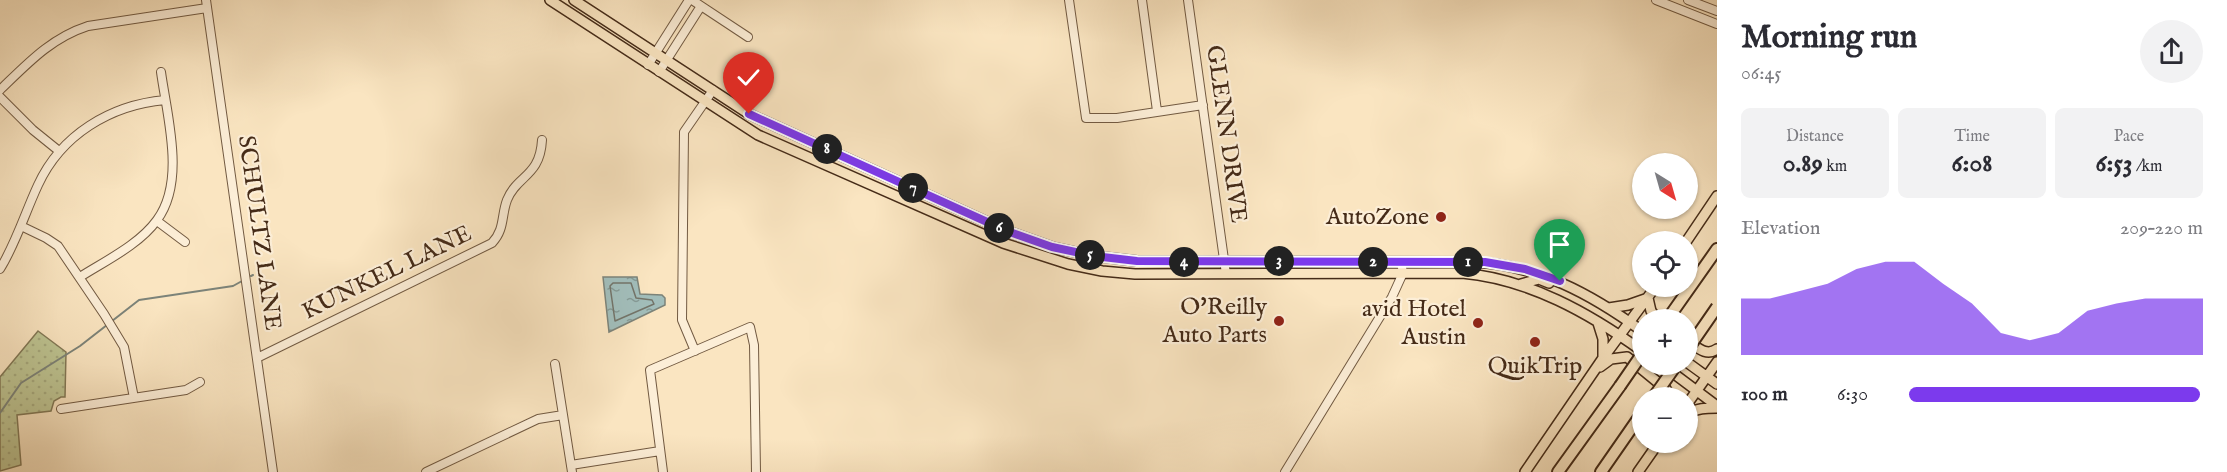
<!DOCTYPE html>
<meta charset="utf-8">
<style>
:root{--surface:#fff;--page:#f2f2f3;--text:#2b2b33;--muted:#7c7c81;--accent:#7c3aed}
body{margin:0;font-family:"IM FELL English",serif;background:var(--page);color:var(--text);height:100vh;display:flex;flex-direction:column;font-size:22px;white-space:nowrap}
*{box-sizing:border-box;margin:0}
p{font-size:20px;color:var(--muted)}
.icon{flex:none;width:33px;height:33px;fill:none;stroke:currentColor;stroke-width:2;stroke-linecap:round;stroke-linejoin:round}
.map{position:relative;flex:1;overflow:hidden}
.panel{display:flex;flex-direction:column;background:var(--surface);width:510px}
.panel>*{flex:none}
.needle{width:39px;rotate:143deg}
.tools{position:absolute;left:1632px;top:153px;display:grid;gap:12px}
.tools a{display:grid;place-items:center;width:66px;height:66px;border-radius:50%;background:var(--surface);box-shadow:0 2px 4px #0004;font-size:30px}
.pin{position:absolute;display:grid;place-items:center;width:51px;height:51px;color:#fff;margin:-62px -26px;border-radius:50% 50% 50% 0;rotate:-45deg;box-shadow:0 0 6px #0007}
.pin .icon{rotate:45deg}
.km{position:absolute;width:30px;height:30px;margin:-15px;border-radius:50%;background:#222;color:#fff;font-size:16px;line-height:30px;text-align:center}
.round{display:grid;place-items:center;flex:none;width:63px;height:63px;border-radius:32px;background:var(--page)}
.overview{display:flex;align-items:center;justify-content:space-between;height:102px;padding:0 24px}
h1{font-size:33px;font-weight:800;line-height:45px}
.stats{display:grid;grid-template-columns:repeat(3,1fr);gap:9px;height:102px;padding:6px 24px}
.stats div{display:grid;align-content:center;border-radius:9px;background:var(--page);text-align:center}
.stats b{font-size:26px;font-weight:800}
.stats small{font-size:16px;font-weight:400}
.stats p{font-size:16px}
.chart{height:168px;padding:12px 24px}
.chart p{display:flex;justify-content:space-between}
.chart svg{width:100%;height:108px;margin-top:6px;fill:var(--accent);opacity:.7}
ul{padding:0 24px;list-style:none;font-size:20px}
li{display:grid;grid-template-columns:96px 72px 1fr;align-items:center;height:45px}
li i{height:15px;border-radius:8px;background:var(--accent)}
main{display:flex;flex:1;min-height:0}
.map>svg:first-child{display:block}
.park{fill:url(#park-dots);stroke:#827856;stroke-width:1.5}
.water{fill:url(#water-ripples);stroke:#7c8379;stroke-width:1.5}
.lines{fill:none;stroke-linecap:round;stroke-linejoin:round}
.shore{stroke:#737469;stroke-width:1.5}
.stream{stroke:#7c8379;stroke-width:2}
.minor-casing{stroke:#725a42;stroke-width:10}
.major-casing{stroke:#452b18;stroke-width:12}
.highway-casing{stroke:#452b18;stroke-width:14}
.minor{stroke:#fceed7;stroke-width:8}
.major{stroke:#fae5c1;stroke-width:9}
.highway{stroke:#fae5c1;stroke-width:10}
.highway-bridge-casing{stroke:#452b18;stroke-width:14;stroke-linecap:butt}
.highway-bridge{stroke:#fae5c1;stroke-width:10}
.route-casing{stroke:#fff;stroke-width:12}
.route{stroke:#7c3aed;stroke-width:8}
.poi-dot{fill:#8f2418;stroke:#fceed7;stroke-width:2}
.labels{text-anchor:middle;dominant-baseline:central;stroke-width:4.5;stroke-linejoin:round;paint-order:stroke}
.street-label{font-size:24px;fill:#452b18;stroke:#fceed7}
.poi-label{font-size:24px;fill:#452b18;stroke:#fceed7;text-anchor:end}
</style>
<main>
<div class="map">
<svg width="1717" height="472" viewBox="0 0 1717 472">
<defs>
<pattern id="park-dots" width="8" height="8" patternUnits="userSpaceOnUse" patternTransform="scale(1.5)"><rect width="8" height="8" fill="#bec593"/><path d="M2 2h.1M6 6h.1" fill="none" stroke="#a5a97e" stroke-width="1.8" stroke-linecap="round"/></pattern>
<pattern id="water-ripples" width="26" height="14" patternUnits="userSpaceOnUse" patternTransform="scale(1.5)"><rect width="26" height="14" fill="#a1bdba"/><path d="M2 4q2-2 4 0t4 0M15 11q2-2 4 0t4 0" fill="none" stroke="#859a96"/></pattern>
</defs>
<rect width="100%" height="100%" fill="#fae5c1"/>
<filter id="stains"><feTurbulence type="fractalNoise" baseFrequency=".00333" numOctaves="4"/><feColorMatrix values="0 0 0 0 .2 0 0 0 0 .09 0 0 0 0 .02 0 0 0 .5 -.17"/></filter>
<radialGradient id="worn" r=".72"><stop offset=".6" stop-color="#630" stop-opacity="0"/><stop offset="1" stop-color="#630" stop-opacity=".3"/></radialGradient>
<path class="park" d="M38 331 66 352 65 397H61L54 401 51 411 17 415 21 465 0 471V377Z"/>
<path class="water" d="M603 277H637L640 294 662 295 665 298V305L609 332Z"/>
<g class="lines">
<path class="shore" d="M613 283H631L636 298 652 300 654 304 615 321 610 286Z"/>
<path class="stream" d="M251 276 253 275
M0 413 21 383 80 346 139 300 233 286 242 281"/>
<g class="minor-casing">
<path id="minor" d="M206 0 273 472
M692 0 748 37
M1069 0 1086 118H1117L1203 105
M1142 0 1157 111
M1188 0 1226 274
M1656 0 1717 24
M1688 0 1717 11
M648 65 689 0
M659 72 701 6
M0 90C28 63 51 38 88 26L207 8
M0 97 33 130 59 151
M157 221 185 242
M21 226 46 238 58 246 104 314 124 347 134 398
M0 269C16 243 25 213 38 185 61 135 110 105 165 100
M80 277C105 261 139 245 157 220 186 181 167 116 161 72
M695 351 682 320 684 132 713 90
M257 358 492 243C505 229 501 216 507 200 517 175 540 177 542 140
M555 364 572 472
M61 409 186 390 200 382
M571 465 660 451
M426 472 538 419 563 415
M663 472 650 370 750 327 754 345 756 472
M1285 472 1392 297 1403 273 1401 262"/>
</g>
<g class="major-casing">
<path id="major" d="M550 0 758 135 1003 243 1068 264 1102 271 1135 274 1462 273C1529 279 1589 313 1642 351
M574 0 749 114 1007 231 1052 247 1094 256 1137 261 1474 262C1538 265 1591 294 1642 331
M1686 242 1717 196
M1521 284 1539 279 1549 283
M1648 298 1651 311 1658 320
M1609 308 1628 305 1648 298
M1598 323 1603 339V358
M1688 341C1697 347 1706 357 1717 349
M1688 363 1717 384
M1661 364 1717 406
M1600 367 1611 359 1627 357 1666 389 1671 398
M1688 403 1717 362
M1688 414C1696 408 1707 408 1717 408
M1525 472 1603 358 1656 286
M1638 472 1659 442"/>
</g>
<g class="highway-casing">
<path id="highway" d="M1667 320 1717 249
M1558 472 1620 386
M1601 472 1642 413"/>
</g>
<use href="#minor" class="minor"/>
<use href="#major" class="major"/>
<use href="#highway" class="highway"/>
<g class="highway-bridge-casing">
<path id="highway-bridge" d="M1688 349 1717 307
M1620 386 1642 354
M1653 398 1677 364"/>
</g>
<use href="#highway-bridge" class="highway-bridge"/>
</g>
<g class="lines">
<g class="route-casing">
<path id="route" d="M749 114 1007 231 1052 247 1094 256 1137 261 1485 262 1525 269 1560 281"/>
</g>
<use href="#route" class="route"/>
</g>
<g class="poi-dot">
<circle cx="1441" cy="217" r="6"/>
<circle cx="1279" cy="321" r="6"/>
<circle cx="1478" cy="323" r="6"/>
<circle cx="1535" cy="342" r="6"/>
</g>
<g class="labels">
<g class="street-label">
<text transform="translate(1226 134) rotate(82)">GLENN DRIVE</text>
<text transform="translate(259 233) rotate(82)">SCHULTZ LANE</text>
<text transform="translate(387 273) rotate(-26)">KUNKEL LANE</text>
</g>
<g class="poi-label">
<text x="1429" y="217">AutoZone</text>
<text x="1267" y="307">O'Reilly<tspan x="1267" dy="28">Auto Parts</tspan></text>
<text x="1466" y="309">avid Hotel<tspan x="1466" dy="28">Austin</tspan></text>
<text x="1535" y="366" text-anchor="middle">QuikTrip</text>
</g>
</g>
<rect width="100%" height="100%" filter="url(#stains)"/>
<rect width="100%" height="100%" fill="url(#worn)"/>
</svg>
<div class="tools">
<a><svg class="needle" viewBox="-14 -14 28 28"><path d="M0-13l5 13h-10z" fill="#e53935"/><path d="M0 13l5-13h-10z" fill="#7c7c81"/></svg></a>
<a><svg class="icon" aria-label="locate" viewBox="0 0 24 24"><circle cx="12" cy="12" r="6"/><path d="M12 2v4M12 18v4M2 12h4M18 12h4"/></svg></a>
<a>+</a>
<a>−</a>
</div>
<div class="pin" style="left:1560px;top:281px;background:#1e9e55"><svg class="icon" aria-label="arrive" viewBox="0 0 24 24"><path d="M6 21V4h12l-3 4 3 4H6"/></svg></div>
<div class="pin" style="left:749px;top:114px;background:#d93025"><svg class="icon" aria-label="check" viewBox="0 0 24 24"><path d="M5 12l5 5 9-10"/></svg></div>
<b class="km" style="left:1468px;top:262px">1</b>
<b class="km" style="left:1373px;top:262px">2</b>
<b class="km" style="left:1279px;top:261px">3</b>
<b class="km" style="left:1184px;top:262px">4</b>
<b class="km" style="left:1090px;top:255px">5</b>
<b class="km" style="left:999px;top:228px">6</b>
<b class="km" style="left:913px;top:188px">7</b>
<b class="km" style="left:827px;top:149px">8</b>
</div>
<section class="panel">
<div class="overview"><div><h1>Morning run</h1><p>06:45</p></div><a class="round"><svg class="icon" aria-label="share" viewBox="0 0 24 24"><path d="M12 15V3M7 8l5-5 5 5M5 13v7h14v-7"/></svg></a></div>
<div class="stats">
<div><p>Distance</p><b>0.89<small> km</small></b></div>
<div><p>Time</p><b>6:08</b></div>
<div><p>Pace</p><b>6:53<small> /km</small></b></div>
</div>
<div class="chart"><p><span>Elevation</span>209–220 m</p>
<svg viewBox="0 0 160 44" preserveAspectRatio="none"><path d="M0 44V21L10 21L20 18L30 15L40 9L50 6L60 6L70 15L80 23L90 35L100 38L110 35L120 26L130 23L140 21L150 21L160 21V44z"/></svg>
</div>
<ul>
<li><b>100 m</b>6:30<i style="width:99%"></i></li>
</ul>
</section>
</main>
